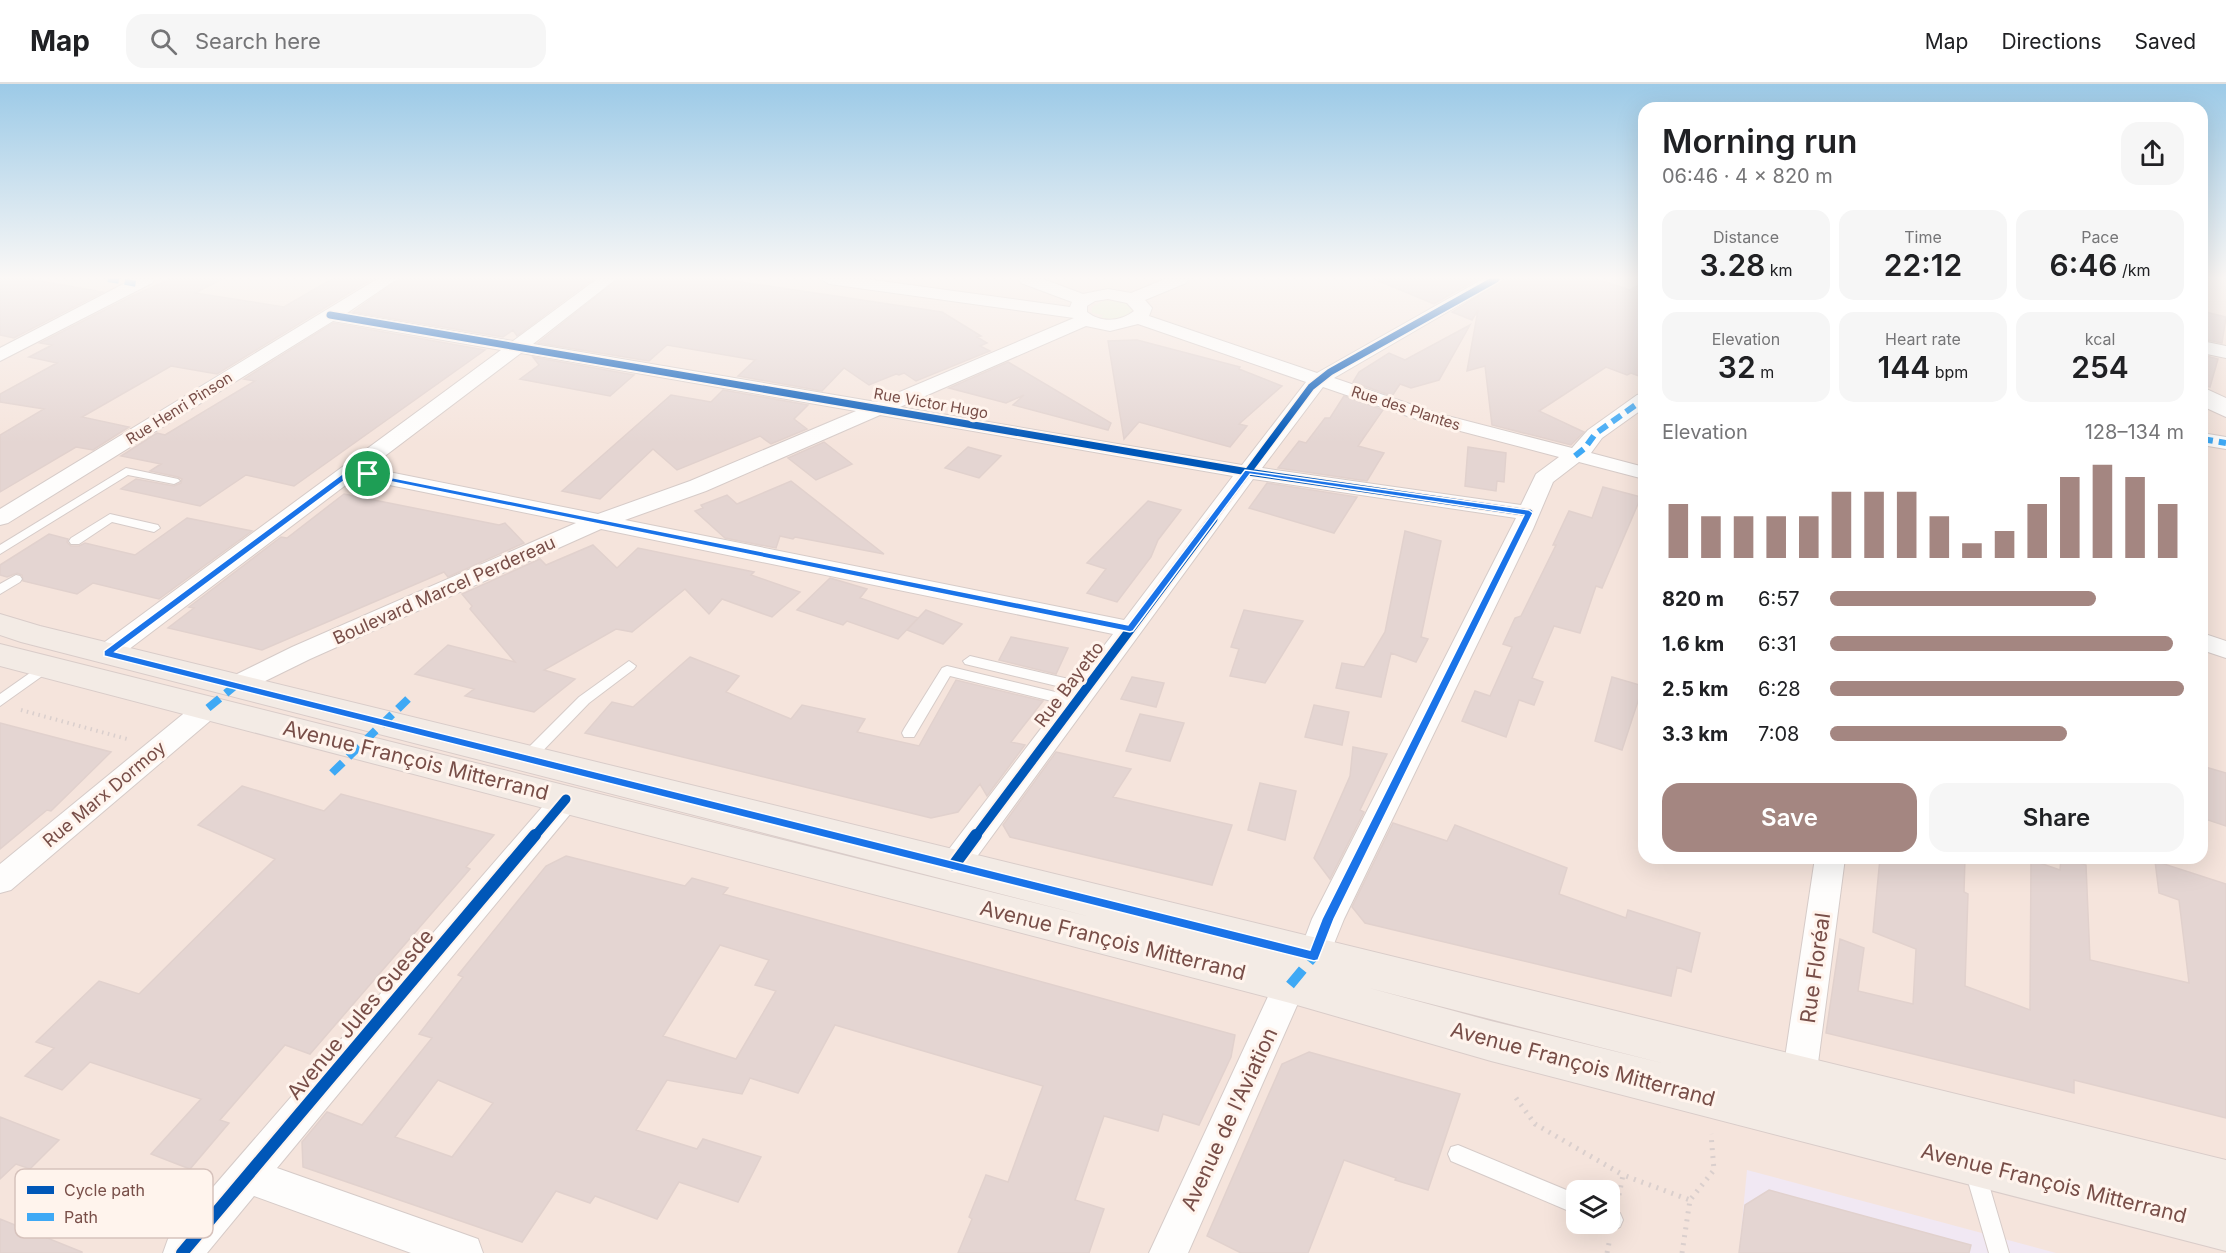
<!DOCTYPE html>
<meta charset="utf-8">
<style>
:root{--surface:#fff;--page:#f6f6f6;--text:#202124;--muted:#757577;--line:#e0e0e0;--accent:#a48681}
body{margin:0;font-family:Inter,sans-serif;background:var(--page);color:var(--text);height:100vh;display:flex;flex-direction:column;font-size:22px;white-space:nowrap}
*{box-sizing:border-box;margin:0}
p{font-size:20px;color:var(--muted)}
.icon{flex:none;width:33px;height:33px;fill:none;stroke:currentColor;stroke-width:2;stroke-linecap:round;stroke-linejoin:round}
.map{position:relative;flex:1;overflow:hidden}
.drawer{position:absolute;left:1638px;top:18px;width:570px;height:762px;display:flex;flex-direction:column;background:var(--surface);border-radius:18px;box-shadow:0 6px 24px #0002}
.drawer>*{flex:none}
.buttons{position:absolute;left:1566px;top:1096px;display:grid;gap:12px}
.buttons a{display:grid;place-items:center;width:54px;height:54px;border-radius:12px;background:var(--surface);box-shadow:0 6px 24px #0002;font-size:30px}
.pin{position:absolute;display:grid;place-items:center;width:51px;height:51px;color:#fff;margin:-26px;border:3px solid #fff;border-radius:50%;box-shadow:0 2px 6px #0007}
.round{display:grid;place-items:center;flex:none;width:63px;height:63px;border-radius:18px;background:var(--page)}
.head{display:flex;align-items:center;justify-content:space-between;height:102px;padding:0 24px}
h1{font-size:33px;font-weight:600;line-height:45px}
.figures{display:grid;grid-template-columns:repeat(3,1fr);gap:9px;height:102px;padding:6px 24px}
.figures div{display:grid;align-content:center;border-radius:15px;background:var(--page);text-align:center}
.figures b{font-size:30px;font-weight:600}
.figures small{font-size:16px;font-weight:400}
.figures p{font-size:16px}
.chart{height:168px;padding:12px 24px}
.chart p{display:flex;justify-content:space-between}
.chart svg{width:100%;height:108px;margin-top:6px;stroke:var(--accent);stroke-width:6}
.button{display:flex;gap:12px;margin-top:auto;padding:12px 24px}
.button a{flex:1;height:69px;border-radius:18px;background:var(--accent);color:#fff;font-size:24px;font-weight:600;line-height:69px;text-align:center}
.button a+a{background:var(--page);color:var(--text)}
ul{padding:0 24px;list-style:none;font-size:20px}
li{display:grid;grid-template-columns:96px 72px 1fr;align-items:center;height:45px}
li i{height:15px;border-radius:8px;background:var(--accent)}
header{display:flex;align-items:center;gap:36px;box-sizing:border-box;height:84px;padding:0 30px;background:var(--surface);border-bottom:2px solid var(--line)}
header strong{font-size:28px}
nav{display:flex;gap:33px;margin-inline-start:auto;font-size:21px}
.search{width:420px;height:54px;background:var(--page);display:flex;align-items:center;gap:15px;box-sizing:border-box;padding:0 21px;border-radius:18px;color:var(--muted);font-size:22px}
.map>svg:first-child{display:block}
.residential{fill:#f5e4dc;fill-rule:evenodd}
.education{fill:#f1e8f3}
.green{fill:#e9edd5}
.building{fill:#e4d5d2;stroke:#e1d1cd;stroke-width:1.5;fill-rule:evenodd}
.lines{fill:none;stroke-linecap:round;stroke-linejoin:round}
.lane-casing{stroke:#d6cbc8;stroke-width:2}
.street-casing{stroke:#d6cbc8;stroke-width:2}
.secondary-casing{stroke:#d7cac7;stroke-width:2}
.primary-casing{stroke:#d9ccc9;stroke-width:2}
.path-far1{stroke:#dacfcd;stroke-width:4;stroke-dasharray:1.5 4.5;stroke-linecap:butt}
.path{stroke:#dacfcd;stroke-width:5;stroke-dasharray:2 6;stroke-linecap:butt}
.lane{fill:#fefdfc;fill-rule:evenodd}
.street{fill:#fefdfc;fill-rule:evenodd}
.secondary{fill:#fefdfc;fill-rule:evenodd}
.primary{fill:#f3ebe5;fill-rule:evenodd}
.quiet-far2{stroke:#3fa9f5;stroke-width:6;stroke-dasharray:11 6;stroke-linecap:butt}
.quiet-far1{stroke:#3fa9f5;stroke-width:8;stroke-dasharray:15 8;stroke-linecap:butt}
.quiet{stroke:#3fa9f5;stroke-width:10;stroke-dasharray:20 10;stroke-linecap:butt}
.cycleway-far2-casing{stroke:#fff4ed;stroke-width:10}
.cycleway-far1-casing{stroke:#fff4ed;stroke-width:13}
.cycleway-casing{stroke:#fff4ed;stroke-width:16}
.cycleway-far2{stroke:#0057b8;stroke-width:7}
.cycleway-far1{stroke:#0057b8;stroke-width:9}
.cycleway{stroke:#0057b8;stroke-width:12}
.route{fill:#1a73e8;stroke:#fff;stroke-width:1.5;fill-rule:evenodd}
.labels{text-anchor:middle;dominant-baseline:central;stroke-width:6;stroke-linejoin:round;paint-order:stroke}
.far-street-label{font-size:15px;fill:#784e48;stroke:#fff4ed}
.street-label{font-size:18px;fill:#784e48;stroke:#fff4ed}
.near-street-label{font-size:21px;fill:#784e48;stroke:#fff4ed}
.key{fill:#fff4ed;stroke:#d6c2bc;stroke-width:1.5}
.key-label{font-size:16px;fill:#784e48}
</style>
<header>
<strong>Map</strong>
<div class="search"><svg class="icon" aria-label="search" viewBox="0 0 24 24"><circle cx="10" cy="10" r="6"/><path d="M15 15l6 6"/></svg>Search here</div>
<nav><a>Map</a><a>Directions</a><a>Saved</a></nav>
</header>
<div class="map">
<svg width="2226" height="1169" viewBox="0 0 2226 1169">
<rect width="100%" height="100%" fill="#f7efeb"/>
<path class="residential" d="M0 195H1644V774H2202V195H2226V1169H0ZM1576 1107H1610V1140H1576Z"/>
<path class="education" d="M1747 1086 2056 1169H1739Z"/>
<path class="green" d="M1105 216 1125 218 1132 226C1125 236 1113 236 1101 234L1103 231 1092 229V223Z"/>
<path class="building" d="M0 195H29L103 208 14 254 0 251Z
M170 195H222L195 209 284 223 332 195H372L217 290 171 282 82 333 129 343 93 366 76 363 0 408V351L44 325 0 318V310L57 279 29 273 52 261 40 259 130 213Z
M399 195H593L517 252 513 246 503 253 353 228Z
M618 195H721L942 228 981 252 977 253 987 259 980 262 990 267 916 297 904 289 899 291 896 290 869 301 844 284 822 307 738 292 755 276 667 261 649 277 538 259Z
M1374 195H1478L1434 220Z
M1506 195H1596L1630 206 1644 198V294L1631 289 1627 291 1606 283 1539 327 1584 348 1571 361 1492 341 1485 282 1467 287 1478 226 1472 236 1452 228Z
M2202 227 2226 233 2222 259 2202 255Z
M333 239 485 266 294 402 246 391 200 422 121 405 136 395 174 402 181 399 182 395 178 393 150 387 161 380 121 372 157 349 165 351 255 297 244 295Z
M1470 241 1439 296 1411 304 1400 300 1392 312 1353 298 1359 288 1389 269 1405 276Z
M1137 256 1240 283 1239 285 1282 302 1239 340 1247 342 1230 363 1139 338 1124 355 1108 257Z
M2202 271 2218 275 2210 303 2202 301Z
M533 273 634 291 610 312 520 295 539 281Z
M1008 278 1111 339 1108 346 1013 321 1024 311 1006 319 949 304Z
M723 306 808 321 794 335 807 345 771 360 760 352 677 386 653 365 600 415 562 407 671 311 711 318Z
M1344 312 1383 326 1358 362 1384 369 1367 397 1278 384 1299 357 1306 359 1325 334H1330Z
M824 358 852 380 816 396 788 374Z
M968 363 1001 372 979 394 945 384Z
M1468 363 1506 369 1504 398 1497 397 1496 407 1465 402Z
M791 397 884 470 795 453 793 455 780 452 776 464 725 454 695 427 703 424 701 421 727 411 737 420Z
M1267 399 1357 413 1334 449 1249 424Z
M1603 403 1641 413 1602 504 1596 502 1580 549 1554 542 1532 594 1543 598 1534 621 1519 616 1506 653 1462 637 1475 607 1490 612 1512 563 1503 560 1515 534 1521 532 1556 461H1553L1569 427 1592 434Z
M344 410 499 441 505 439 524 459 448 493 444 488 262 566 168 544 194 524 189 523 281 453 287 454Z
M1148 417 1181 426 1158 456 1151 473 1117 518 1087 509 1106 485 1087 479Z
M187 434 252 447 159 515 93 499 77 510 23 497 22 491 17 489 7 493 0 491V481L49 450 68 455 67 458 71 462H79L85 459 135 471Z
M1405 447 1441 457 1421 553 1428 555 1416 578 1391 569 1381 613 1336 604 1342 579 1364 583 1385 548Z
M593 461 617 484 638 464 754 488 751 491 800 508 772 533 722 515 709 530 685 505 632 548 616 545 544 586 575 595 534 628 465 612 474 605 415 590 448 561 515 578 470 525 472 522 462 510 540 475 546 481Z
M830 494 867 505 860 514 918 534 898 555 847 537 843 541 797 526Z
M926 526 962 540 943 560 907 546Z
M1244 526 1303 537 1265 599 1230 592 1239 565 1231 563Z
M1011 553 1068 564 1056 590 999 576Z
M690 573 739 592 726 608 791 635 802 621 865 635 857 648 919 662 956 596 1043 617 1011 658 1025 661 987 712 980 700 958 728 931 734 585 649 612 618 633 623Z
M1132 593 1164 599 1156 623 1121 615Z
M1612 593 1643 602 1622 666 1595 657Z
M1314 621 1349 628 1342 661 1305 653Z
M1140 630 1184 639 1170 677 1126 667Z
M0 639 111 668 51 727 47 726 0 765Z
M1353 663 1387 670 1360 726 1364 728 1330 795 1314 774 1350 692Z
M1056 668 1131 685 1113 713 1232 741 1212 801 1010 753 1003 741Z
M2202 682 2226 689V742L2202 734Z
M1260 699 1296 707 1285 756 1248 746Z
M242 702 324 727 341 710 494 751 466 783 470 785 310 970 285 961 220 1036 229 1039 190 1085 151 1070 201 1015 90 978 62 1006 25 992 54 964 36 958 99 897 139 910 275 775 198 741Z
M1393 739 1447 757 1455 741 1567 784 1559 810 1626 834 1628 826 1700 849 1691 888 1677 883 1671 912 1365 839 1352 823Z
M566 772 685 802 692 794 728 804 723 810 1235 951 1231 973 1199 1041 1163 1030 1158 1047 1104 1032 1075 1116 1104 1125 1089 1169H958L972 1135 969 1133 986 1091 1008 1098 1043 1002 835 941 798 1009 750 994 742 1010 667 996 636 1046 697 1065 703 1055 761 1073 738 1118 679 1098 657 1135 595 1112 590 1119 556 1107 522 1158 303 1083 302 1058 327 1028 362 1041 432 954 419 950 463 893 458 891 546 782ZM720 861 769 876 755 901 776 907 736 975 663 952ZM438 996 493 1019 452 1073 395 1053Z
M1880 774H1965L1964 808 1968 810 1965 902 2030 926 2031 776 2060 786 2061 774 2086 781 2090 876 2189 899 2179 816 2159 809 2155 777 2226 800V1034L2074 996V1009L1826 949 1840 855 1864 864 1858 907 1913 920 1916 865 1873 848Z
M1309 968 1460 1010 1428 1106 1395 1096 1396 1094 1344 1076 1308 1169H1241L1207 1152 1282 980Z
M0 1033 59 1056 30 1085 16 1080 0 1095Z
M1769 1106 1971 1161 1969 1169H1739L1745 1121Z
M0 1135 82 1168V1169H0Z"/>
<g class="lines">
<g class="lane-casing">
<path id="lane" d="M126 384 178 395 180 397 174 400 128 391 0 470V461Z
M110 430 158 441 160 444 154 448 112 438 79 460H71L69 457 71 454Z
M16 491 20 492 22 495 20 498 0 510V500Z
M970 572 1086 599 1093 604 1086 609 965 580 963 577Z
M47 577 52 579 54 582 52 585 0 622V610Z
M629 577 636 582 634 585 589 619 532 678H522L520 674 522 670 579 613Z
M947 582 1076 613 1083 618 1076 623 950 592 914 653H904L902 649 904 645 942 584Z
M1458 1061 1576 1110V1130L1451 1077 1448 1070 1451 1063Z
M1975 1077 1982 1080 1985 1087 2009 1169H1989L1965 1087 1968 1080Z
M1610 1125 1620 1129 1623 1136 1620 1143 1613 1146 1602 1140H1610Z"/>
</g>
<g class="street-casing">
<path id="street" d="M133 195H154L152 199 0 277V264Z
M377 195H397L347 229 513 257 597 195H616L533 260 876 318 1074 234 829 200 821 195H866L1070 223 1072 218 1021 199 1019 195H1043L1083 210 1108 205 1131 209 1165 195H1188L1186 199 1145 216 1152 224 1149 232 1317 289 1483 195H1504L1334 294 1436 329 1572 364 1588 346 1637 311 1644 309V324L1602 354 1591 369 1644 383V395L1579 378 1553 398 1533 445 1344 835 1325 882 1314 886 1303 882 1298 872 1312 835 1516 434 1253 395 965 789 954 793 943 789 939 781 943 773 1113 550 601 445 310 575 245 607 236 610 227 607 223 601 227 595 292 563 576 439 355 394 116 575 107 577 98 575 94 569 98 563 501 266 333 237 8 439 0 441V425ZM1108 215 1127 219 1134 227C1120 238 1101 239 1087 228V222L1095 217ZM1138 240 1306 298 1242 381 900 323 1086 242 1110 247ZM521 269 856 327 690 397 598 430 369 384ZM1323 303 1422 337 1559 373 1536 390 1521 421 1262 384ZM880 331 1233 392 1124 536 625 436 706 407Z
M2202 257 2226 262V274L2202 269Z
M2202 349 2226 353V365L2202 361Z
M2202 549 2226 557V574L2202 566Z
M208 615 217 617 221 624 217 631 11 806 0 809V780L199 617Z
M566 704 576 707 580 715 576 723 277 1084 464 1150 478 1155 483 1169H411L254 1112 207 1169H163L168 1155 556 707Z
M1815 774H1845L1816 994 1811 1005 1799 1010 1787 1005 1782 994Z
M1290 887 1302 891 1306 901 1188 1169H1149L1278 891Z"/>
</g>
<g class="secondary-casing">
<path id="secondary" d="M2202 303 2226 314V333L2202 322Z"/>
</g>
<g class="primary-casing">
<path id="primary" d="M0 530 40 542 2226 1076V1167L1491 977 1290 919 0 582V560L1091 833 21 558 0 551ZM1369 904 1662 979 1491 937Z"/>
</g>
<path class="path-far1" d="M21 626 127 655"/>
<path class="path" d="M1516 1014 1535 1040 1623 1091
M1619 1111 1623 1091 1690 1116
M1607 1169 1609 1159
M1682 1169 1690 1116 1714 1086 1711 1050"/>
<use href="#lane" class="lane"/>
<use href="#street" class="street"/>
<use href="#secondary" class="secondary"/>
<use href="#primary" class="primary"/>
<path class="quiet-far2" d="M108 195 137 200
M2202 355 2226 359
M1575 372 1585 364 1595 350 1644 315"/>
<path class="quiet-far1" d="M208 624 236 601
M332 689 408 615"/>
<path class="quiet" d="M1290 901 1314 872"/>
<g class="cycleway-far2-casing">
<path id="cycleway-far2" d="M330 231 1248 388 1529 429
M1212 436 1311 303 1330 288 1496 195"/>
</g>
<g class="cycleway-far1-casing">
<path id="cycleway-far1" d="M534 753 566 715
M975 753 1213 435"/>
</g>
<g class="cycleway-casing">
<path id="cycleway" d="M954 781 976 751
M182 1169 535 751"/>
</g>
<use href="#cycleway-far2" class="cycleway-far2"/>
<use href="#cycleway-far1" class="cycleway-far1"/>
<use href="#cycleway" class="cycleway"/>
</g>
<linearGradient id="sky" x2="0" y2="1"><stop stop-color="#9ccae7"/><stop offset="0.54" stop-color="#fbf8f6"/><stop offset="1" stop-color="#fbf8f6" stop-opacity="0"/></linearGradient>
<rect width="2226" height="359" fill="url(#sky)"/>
<path class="route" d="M349 385 1128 541 1245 386 1529 426 1533 429 1334 835 1318 876 1314 877 104 572V567ZM353 390 1130 548 1133 547 1250 390 1524 431 1322 835 1310 866 115 568Z"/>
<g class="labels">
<g class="far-street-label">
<text transform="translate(931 319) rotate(10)">Rue Victor Hugo</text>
<text transform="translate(179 324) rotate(-32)">Rue Henri Pinson</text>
<text transform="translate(1406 324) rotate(18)">Rue des Plantes</text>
</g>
<g class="street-label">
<text transform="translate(444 506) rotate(-24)">Boulevard Marcel Perdereau</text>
<text transform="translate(1069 600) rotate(-53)">Rue Bayetto</text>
<text transform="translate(104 710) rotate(-40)">Rue Marx Dormoy</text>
</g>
<g class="near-street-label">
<text transform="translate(416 676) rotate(14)">Avenue François Mitterrand</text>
<text transform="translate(1113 856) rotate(14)">Avenue François Mitterrand</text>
<text transform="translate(1815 884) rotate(-82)">Rue Floréal</text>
<text transform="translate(360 930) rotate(-50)">Avenue Jules Guesde</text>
<text transform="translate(1583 980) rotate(15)">Avenue François Mitterrand</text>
<text transform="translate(1229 1035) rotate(-65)">Avenue de l'Aviation</text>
<text transform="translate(2054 1099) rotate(14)">Avenue François Mitterrand</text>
</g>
</g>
<rect x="15" y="1085" width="198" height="69" rx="9" class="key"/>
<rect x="27" y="1102" width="27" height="8" fill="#0057b8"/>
<rect x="27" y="1129" width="27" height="8" fill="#3fa9f5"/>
<g class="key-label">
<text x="64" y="1112">Cycle path</text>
<text x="64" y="1139">Path</text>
</g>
</svg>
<div class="buttons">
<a><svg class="icon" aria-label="layers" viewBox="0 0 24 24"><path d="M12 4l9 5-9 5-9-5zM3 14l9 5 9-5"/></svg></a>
</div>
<div class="pin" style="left:368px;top:390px;background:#1e9e55"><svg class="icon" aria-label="arrive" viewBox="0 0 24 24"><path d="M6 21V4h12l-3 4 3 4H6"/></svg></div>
<section class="drawer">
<div class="head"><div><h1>Morning run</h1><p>06:46 · 4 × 820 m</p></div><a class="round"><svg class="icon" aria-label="share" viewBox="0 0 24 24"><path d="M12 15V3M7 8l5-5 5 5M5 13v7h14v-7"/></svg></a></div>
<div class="figures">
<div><p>Distance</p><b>3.28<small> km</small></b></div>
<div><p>Time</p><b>22:12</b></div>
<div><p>Pace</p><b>6:46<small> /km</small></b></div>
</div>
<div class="figures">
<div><p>Elevation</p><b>32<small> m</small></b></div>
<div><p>Heart rate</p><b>144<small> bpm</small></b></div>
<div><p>kcal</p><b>254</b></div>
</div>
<div class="chart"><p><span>Elevation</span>128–134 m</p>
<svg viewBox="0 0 160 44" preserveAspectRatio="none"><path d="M5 44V22M15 44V27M25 44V27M35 44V27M45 44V27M55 44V17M65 44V17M75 44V17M85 44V27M95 44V38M105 44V33M115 44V22M125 44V11M135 44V6M145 44V11M155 44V22"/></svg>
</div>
<ul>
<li><b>820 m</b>6:57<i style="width:75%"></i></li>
<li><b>1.6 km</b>6:31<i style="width:97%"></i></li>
<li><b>2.5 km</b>6:28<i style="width:100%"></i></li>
<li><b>3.3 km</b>7:08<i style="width:67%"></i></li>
</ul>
<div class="button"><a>Save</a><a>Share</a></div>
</section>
</div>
